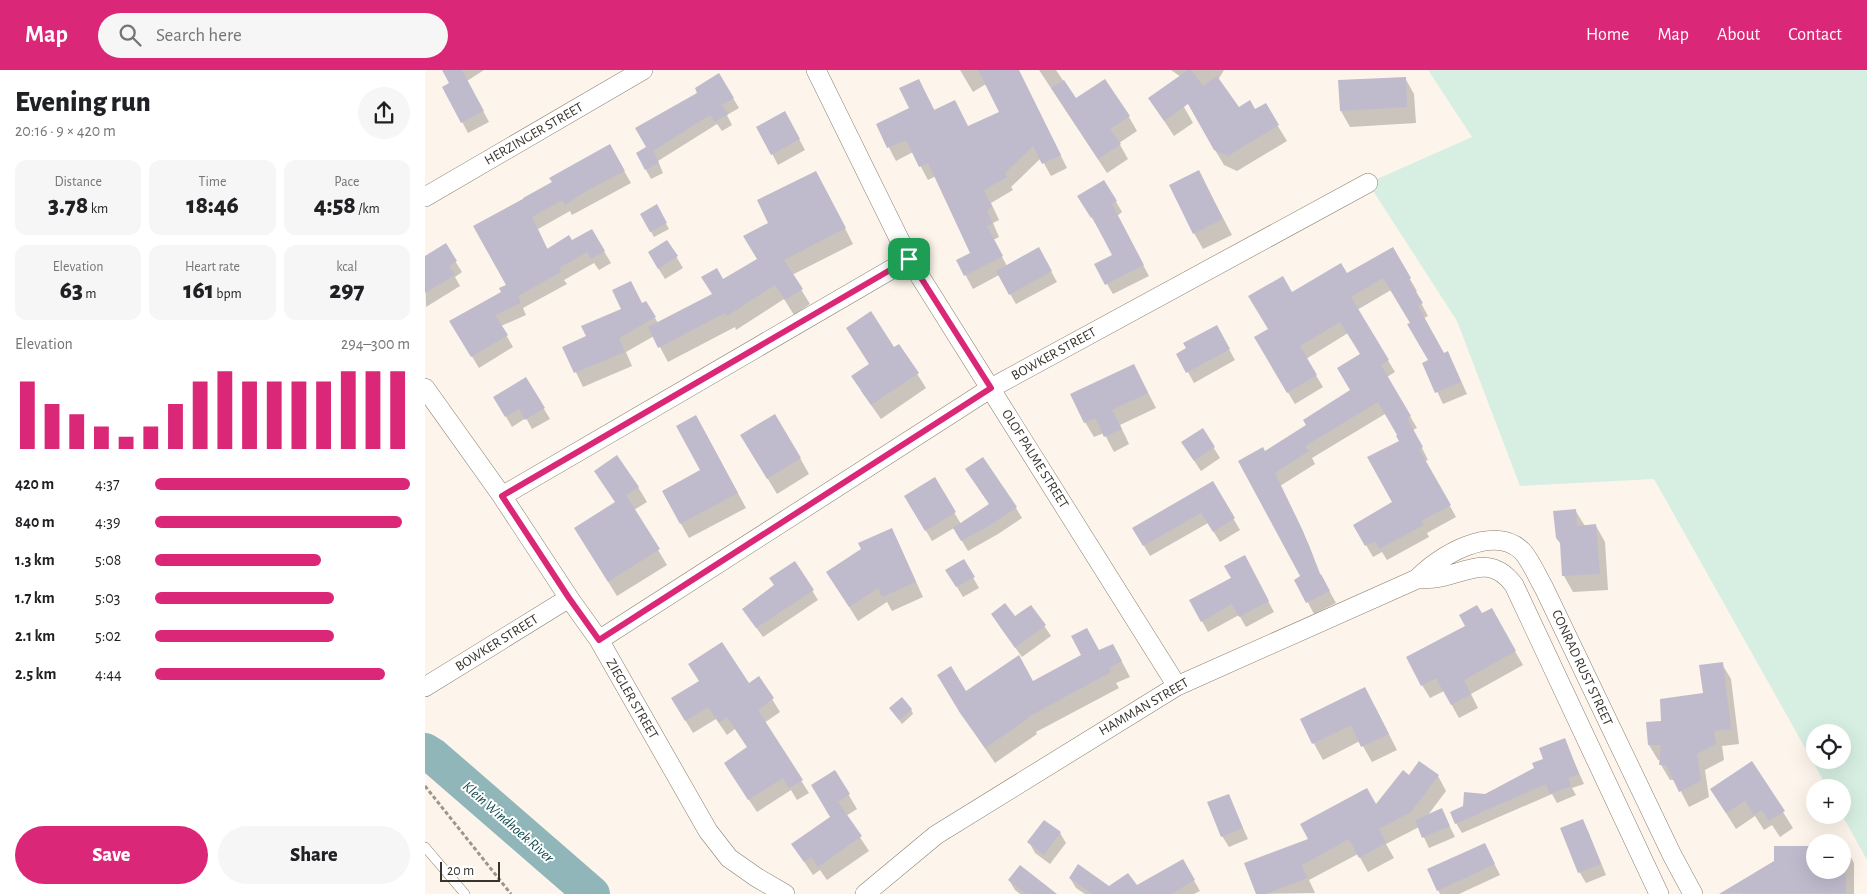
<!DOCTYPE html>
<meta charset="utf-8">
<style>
:root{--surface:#fff;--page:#f6f6f6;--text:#202124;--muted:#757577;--accent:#db2777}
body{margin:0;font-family:"Alegreya Sans",sans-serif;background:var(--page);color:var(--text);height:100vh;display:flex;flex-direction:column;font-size:19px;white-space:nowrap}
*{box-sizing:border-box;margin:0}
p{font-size:16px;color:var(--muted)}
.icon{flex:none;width:28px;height:28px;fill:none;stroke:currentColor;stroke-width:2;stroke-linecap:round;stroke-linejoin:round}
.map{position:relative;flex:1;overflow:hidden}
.sheet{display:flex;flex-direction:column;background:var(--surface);width:425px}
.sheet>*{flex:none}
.tools{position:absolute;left:1381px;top:654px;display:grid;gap:10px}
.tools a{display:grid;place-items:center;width:45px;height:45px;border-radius:50%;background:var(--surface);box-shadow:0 5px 20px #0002;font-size:25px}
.scale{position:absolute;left:15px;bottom:12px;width:60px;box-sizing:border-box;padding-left:5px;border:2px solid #38332c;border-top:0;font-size:14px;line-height:18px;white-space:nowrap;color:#38332c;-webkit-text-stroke:4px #fff;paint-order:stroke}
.pin{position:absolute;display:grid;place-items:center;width:42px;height:42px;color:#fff;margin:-21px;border-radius:10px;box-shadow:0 2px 8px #0006}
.round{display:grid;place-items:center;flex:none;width:52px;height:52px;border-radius:26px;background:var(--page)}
.headline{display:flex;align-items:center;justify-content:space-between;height:85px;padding:0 15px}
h1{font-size:28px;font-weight:800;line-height:38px}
.metrics{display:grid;grid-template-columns:repeat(3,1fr);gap:8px;height:85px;padding:5px 15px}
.metrics div{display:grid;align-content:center;border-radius:12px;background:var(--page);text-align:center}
.metrics b{font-size:25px;font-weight:800}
.metrics small{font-size:14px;font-weight:400}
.metrics p{font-size:14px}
.chart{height:140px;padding:10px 15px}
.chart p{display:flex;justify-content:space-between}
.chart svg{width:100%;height:90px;margin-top:5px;stroke:var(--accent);stroke-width:6}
.action{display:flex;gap:10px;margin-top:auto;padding:10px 15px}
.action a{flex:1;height:58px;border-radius:30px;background:var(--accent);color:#fff;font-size:20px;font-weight:800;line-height:58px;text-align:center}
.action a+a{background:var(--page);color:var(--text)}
ul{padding:0 15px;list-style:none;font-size:16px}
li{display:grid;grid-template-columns:80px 60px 1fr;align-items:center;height:38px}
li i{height:12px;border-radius:6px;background:var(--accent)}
header{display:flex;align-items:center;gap:30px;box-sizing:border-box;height:70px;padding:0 25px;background:var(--accent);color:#fff}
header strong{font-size:24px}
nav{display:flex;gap:28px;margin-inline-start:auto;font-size:18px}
.search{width:350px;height:45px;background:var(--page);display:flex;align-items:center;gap:12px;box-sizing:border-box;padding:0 18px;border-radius:28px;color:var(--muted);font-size:19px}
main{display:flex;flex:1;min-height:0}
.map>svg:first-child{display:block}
.green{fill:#d7efe3;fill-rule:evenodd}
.shadow{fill:#0003}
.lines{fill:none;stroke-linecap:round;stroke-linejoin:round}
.stream{stroke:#90b6b9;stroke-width:6}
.river{stroke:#90b6b9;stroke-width:36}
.building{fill:#bfbbcd}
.lane-casing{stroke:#897d6e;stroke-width:10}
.street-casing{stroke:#897d6e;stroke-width:20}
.path{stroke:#9c968d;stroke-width:3;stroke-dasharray:4 2.5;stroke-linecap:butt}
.lane{stroke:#fff;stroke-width:9}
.street{stroke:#fff;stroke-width:19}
.route-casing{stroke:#fff;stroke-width:10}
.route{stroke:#db2777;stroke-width:6}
.labels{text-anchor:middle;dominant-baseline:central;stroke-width:4;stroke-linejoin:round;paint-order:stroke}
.street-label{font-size:14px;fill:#38332c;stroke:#fff}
.water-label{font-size:15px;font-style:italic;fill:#124b4f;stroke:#fff}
</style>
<header>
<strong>Map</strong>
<div class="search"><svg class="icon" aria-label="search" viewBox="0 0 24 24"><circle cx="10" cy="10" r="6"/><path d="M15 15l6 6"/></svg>Search here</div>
<nav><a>Home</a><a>Map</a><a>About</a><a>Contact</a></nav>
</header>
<main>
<section class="sheet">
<div class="headline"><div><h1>Evening run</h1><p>20:16 · 9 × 420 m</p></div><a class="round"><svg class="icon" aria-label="share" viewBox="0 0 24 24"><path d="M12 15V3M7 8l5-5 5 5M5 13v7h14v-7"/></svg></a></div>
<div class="metrics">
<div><p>Distance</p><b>3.78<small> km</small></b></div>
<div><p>Time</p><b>18:46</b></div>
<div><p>Pace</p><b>4:58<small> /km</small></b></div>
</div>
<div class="metrics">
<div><p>Elevation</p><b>63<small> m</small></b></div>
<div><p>Heart rate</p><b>161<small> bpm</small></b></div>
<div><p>kcal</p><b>297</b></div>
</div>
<div class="chart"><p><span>Elevation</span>294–300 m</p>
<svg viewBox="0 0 160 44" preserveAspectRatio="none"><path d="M5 44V11M15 44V22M25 44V27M35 44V33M45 44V38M55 44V33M65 44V22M75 44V11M85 44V6M95 44V11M105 44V11M115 44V11M125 44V11M135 44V6M145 44V6M155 44V6"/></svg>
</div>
<ul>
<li><b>420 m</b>4:37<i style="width:100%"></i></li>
<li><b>840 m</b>4:39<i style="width:97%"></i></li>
<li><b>1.3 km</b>5:08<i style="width:65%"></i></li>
<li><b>1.7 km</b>5:03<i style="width:70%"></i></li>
<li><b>2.1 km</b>5:02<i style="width:70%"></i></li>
<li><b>2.5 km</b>4:44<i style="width:90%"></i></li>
</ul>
<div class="action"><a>Save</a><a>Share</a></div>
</section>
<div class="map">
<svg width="1442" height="824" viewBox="0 0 1442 824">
<rect width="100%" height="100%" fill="#fdf5eb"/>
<path class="green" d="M1003 0H1442V790L1417 745 1418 718 1402 717 1229 409 1095 416 1032 251 943 113 1047 67ZM1390 662H1418V690H1390Z"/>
<path class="shadow" d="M18 0H59L42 11 64 52 43 63 19 17 26 14Z
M535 0H593L642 98 626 106 616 88 586 117 588 120 566 133 574 150 568 153 574 167 568 170 582 196 614 179 632 212 591 234 574 205 548 219 533 191 547 183 511 106 503 110 488 82 471 91 452 55 486 39 494 11 510 41 530 32 543 57 576 42 561 14 548 22Z
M614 0H631L651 30 704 47 712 61 694 73 703 89 682 103Z
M746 0H799L793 10 814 39 830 41 840 35 862 71 812 101 799 95 790 80 756 7Z
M294 5 314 38 302 45 307 55 297 61 292 54 233 91 238 103 226 109 221 100 223 78 274 23Z
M980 8 989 24 991 53 925 57 916 41Z
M735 22 759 37 768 53 749 66 725 29Z
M360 43 380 80 353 95 333 57Z
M184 75 206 113 147 145 145 141 113 159 123 180 147 172 167 161 186 193 174 200 169 193 139 210 142 214 98 238 101 245 76 256 88 277 54 298 26 252 78 223 82 215 50 156 128 112Z
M774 102 807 165 778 179 769 163Z
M679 111 697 142 692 146 724 206 688 224 682 214 689 185 654 126Z
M399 117 428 174 367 205 385 234 369 245 359 229 311 260 310 257 243 292 229 266 201 282 207 296 158 317 139 277 162 267 221 233 233 253 288 225 298 211 333 189 345 153Z
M231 136 244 159 229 167 216 144Z
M242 171 258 198 240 209 230 193Z
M20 175 37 202 30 207 35 216 1 237 0 188Z
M967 179 992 221 990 222 1003 246 999 248 1019 284 1022 283 1029 295 1042 324 1018 334 999 293 1004 291 986 254 966 220 932 240 970 302 962 307 992 358 988 360 1003 390 1000 391 1031 447 1002 463 1004 467 962 490 957 482 948 487 930 456 969 432 975 372 974 365 960 344 887 388 890 394 855 416 884 475 896 506 911 533 889 544 871 510 877 506 840 383 882 355 927 321 936 285 923 263 881 289 898 317 870 334 830 268 844 260 867 223 922 205Z
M791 256 810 290 769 313 753 284 763 279Z
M474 275 501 318 456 349 436 321 469 279Z
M709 295 731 338 695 355 704 374 689 382 679 363 669 367 660 352Z
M101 309 125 349 107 359 101 348 87 357 76 338Z
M777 359 795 388 776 401 764 383Z
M279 361 321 438 264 468 238 422 277 401Z
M326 381 375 388 384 404 352 424Z
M541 400 591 438 597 448 573 464 543 481 529 458 507 471 481 426 509 409 536 454 565 435Z
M171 401 213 417 222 432 209 440 242 495 192 526 159 473 191 433Z
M787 412 815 460 795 472 783 453 725 486 709 459Z
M1150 440 1160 456H1171L1180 472 1183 520 1148 522 1139 506 1136 474Z
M466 460 474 474 498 527 467 541 462 532 433 551 411 516Z
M538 490 554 518 538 527 522 500Z
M370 493 393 530 338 567 318 539 350 515Z
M825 497 849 542 821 557 814 545 783 562 766 531Z
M606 536 626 566 597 587 574 555 590 548Z
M1066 540 1098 595 1046 624 1053 638 1034 648 1019 621 1005 628 997 615 1042 557Z
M674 582 696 590 705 607 691 613 694 618 611 662 612 664 570 693 546 658 523 620 541 623 608 612Z
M1297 594 1306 609 1314 674 1297 676 1299 690 1280 700 1284 727 1264 737 1250 710H1245L1236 695V690H1233L1224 675 1238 652 1279 624Z
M334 608 355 642 339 653 384 723 372 730 366 720 332 742 308 706 323 678 310 659 302 665 291 649 268 663 247 628 323 615Z
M949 635 972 680 947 692 935 671 898 690 876 650Z
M465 638 486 639 488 644 477 654Z
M1139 669 1159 714 1147 718 1151 725 1132 733 1127 724 1037 763 1031 753 1039 736 1111 699Z
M1327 693 1368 758 1355 767 1347 755 1339 760 1330 746 1311 759 1286 719Z
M410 702 432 739 421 746 444 781 402 810 395 800 388 805 368 775 406 747Z
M984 706H1013L1021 721 1003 745 1016 739 1030 767 1004 778 994 757 961 774 969 788 943 802 933 784 884 810 890 823 832 824 885 769 952 736Z
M803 725 823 769 804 777 797 766Z
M1157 751 1163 761 1181 805 1161 813 1155 803 1137 759Z
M635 763 641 773 625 794 610 783 604 772Z
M1420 776 1429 793V824H1317L1312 814 1390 777V800H1418V777Z
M1065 785 1075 805 1034 824H1015L1013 820Z
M758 791 775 821 769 824H660L651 818 645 808 684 818 712 817Z
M584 810 627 824H595L590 820Z"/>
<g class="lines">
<path class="stream" d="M165 822 173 824"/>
<path class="river" d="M0 681 8 686 167 824"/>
</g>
<path class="building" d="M17 0H37L59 41 36 53 17 17 24 13Z
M553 0H594L636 85 617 94 608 76 580 103 582 107 559 120 567 137 562 140 568 154 562 156 578 186 539 206 531 190 545 183 503 93 494 97 481 70 462 78 451 54 484 38 474 18 494 9 509 40 530 30 543 56 574 42Z
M763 0H766L778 16 792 6 814 37 825 30 830 39 841 33 854 55 803 86 789 80 763 34 739 51 723 28Z
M294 3 309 28 297 35 303 44 290 52 285 45 228 81 234 93 220 100 211 83 221 77 210 58 272 23 270 18Z
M981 7 982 37 915 41 913 10Z
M680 9 705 46 685 59 696 74 673 89 626 18 639 10 651 28Z
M360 41 375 69 346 85 331 57Z
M185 74 200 101 163 120 140 135 137 130 107 147 122 179 144 165 147 170 167 159 180 181 166 189 162 182 134 198 136 202 93 226 96 233 70 245 83 265 46 287 24 251 76 222 74 218 81 215 48 156 98 129V128L127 112 124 108Z
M774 100 798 149 768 164 744 115Z
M391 101 421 158 359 190 378 219 360 230 350 215 302 246 300 243 233 278 223 257 287 224 276 207 292 198 298 209 332 189 318 166 343 153 332 130Z
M679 110 692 131 687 134 719 195 680 215 669 194 687 185 667 147 666 148 652 126Z
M232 134 242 153 225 162 215 144Z
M242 170 253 186 233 199 223 182Z
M21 173 32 191 24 196 30 205 0 223V186Z
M614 177 627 201 584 225 571 201Z
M968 177 986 208 984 210 998 233 993 236 1019 283 1023 281 1036 312 1010 323 997 293 1003 290 982 254 985 253 958 208 926 227 964 290 956 295 986 346 982 348 998 377 994 379 1026 435 996 451 999 455 954 479 950 471 940 476 928 455 967 432 942 387 974 371 971 366 972 365 953 332 880 376 884 381 850 403 878 461 895 505 896 504 905 521 881 533 869 510 875 506 813 391 838 377 840 381 881 355 878 350 925 320 912 298 935 284 915 252 875 276 892 305 862 323 829 267 843 259 823 226 858 206 867 222 916 193 922 203Z
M206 211 217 233 221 231 231 247 194 268 200 282 149 303 137 277 161 266 156 256 196 239 187 220Z
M446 241 469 277 474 274 494 303 446 335 426 306 444 294 421 258Z
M792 255 805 279 761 303 751 284 761 278 758 273Z
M709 294 723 323 687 340 697 359 679 367 670 348 659 353 645 324Z
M101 307 120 338 100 350 94 339 80 347 68 327Z
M350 344 376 388 342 409 315 365Z
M271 345 313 423 255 454 237 421 275 400 251 356Z
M778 358 790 377 769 391 756 372Z
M192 385 214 417 201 425 235 479 183 512 149 458 190 432 169 401Z
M558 387 592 437 567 454 536 471 528 458 564 434 540 399Z
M510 407 531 442 500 461 479 426Z
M788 411 810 448 788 462 776 443 718 476 707 458Z
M1151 439 1152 456 1171 454 1175 504 1137 506 1135 473 1131 468 1128 441Z
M467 458 491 512 457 527 453 518 424 537 401 502 436 479 433 473Z
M820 485 844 531 814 547 807 534 776 552 764 530 806 508 799 496Z
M539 489 550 507 531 517 520 500Z
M370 491 389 520 331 558 317 539 349 515 344 508Z
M580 533 590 546 606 535 621 555 590 578 566 544Z
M1052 535 1057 543 1067 538 1091 581 1039 610 1046 624 1026 635 1011 608 996 616 981 587 1040 556 1034 545Z
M662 558 674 580 688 574 697 591 684 598 686 602 603 647 604 648 560 678 535 643 512 605 526 596 541 621 594 585 608 611 656 585 646 566Z
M297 572 324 613 334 606 349 628 333 640 378 710 364 718 358 708 323 730 299 693 322 677 302 647 294 653 283 637 260 651 246 628 274 611 263 594Z
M1298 592 1306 659 1289 661 1291 674 1272 684 1276 711 1254 722 1241 695H1234L1236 675H1223L1221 652 1236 651 1235 629 1278 623 1274 595Z
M940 617 964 664 936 677 926 655 887 674 875 649Z
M477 627 487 639 474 650 464 638Z
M1140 668 1154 704 1143 708 1146 716 1125 724 1121 714 1030 754 1025 742 1038 736 1039 722 1060 724 1109 698 1107 693 1118 689 1114 678Z
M994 691 1014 705 986 742 954 759 961 773 934 788 924 769 877 795 882 808 841 824H831L819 793 883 769 875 754 942 718 951 734 978 700 984 705Z
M1327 691 1360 741 1344 751 1337 740 1329 745 1320 731 1301 743 1285 719Z
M410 700 425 724 413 732 437 766 393 797 386 787 379 792 366 774 405 747 386 715Z
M804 724 818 758 796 767 782 732Z
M1017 738 1025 756 997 768 990 750Z
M1158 749 1176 794 1153 803 1135 758Z
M619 750 636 762 619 785 602 772Z
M1060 773 1070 794 1012 821 1002 799Z
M1418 775H1420L1421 823 1294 824 1349 791V776H1390V800H1418Z
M758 789 770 810 746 824H668L644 808 653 794 684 816 703 803 712 815Z
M595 795 632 824H601L583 810Z"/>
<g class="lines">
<g class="lane-casing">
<path id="lane" d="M0 777 40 824"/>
</g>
<g class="street-casing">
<path id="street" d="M391 0 484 189 752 616
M0 127 218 0
M0 318 77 426 144 528 174 570 283 761 304 788 331 807 360 824
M77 426 484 189
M992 509C1013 486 1069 453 1097 481 1105 489 1113 508 1119 518L1247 785 1268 824
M174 570 566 318 943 113
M0 617 144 528
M440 824 511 765 752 616 992 509C998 509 1005 509 1011 508 1042 503 1065 483 1089 515L1234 824"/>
</g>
<path class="path" d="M0 716 86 824"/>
<use href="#lane" class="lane"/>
<use href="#street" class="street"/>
</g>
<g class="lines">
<g class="route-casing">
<path id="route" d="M484 189 566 318 174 570 144 528 77 426Z"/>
</g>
<use href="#route" class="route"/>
</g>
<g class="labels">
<g class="street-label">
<text transform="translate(109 64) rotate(-30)">HERZINGER STREET</text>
<text transform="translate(629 284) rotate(-29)">BOWKER STREET</text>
<text transform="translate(610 389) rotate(58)">OLOF PALME STREET</text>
<text transform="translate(72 573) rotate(-32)">BOWKER STREET</text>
<text transform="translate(1157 598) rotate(65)">CONRAD RUST STREET</text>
<text transform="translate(207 629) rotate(60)">ZIEGLER STREET</text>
<text transform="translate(719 637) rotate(-30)">HAMMAN STREET</text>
</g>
<g class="water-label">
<text transform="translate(83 752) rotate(41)">Klein Windhoek River</text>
</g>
</g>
</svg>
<div class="tools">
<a><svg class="icon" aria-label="locate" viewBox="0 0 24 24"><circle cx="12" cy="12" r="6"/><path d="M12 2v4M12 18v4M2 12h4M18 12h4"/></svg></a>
<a>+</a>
<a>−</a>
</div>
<div class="scale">20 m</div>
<div class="pin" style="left:484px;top:189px;background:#1e9e55"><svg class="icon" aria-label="arrive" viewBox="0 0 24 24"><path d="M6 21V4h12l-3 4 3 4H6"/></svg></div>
</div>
</main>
